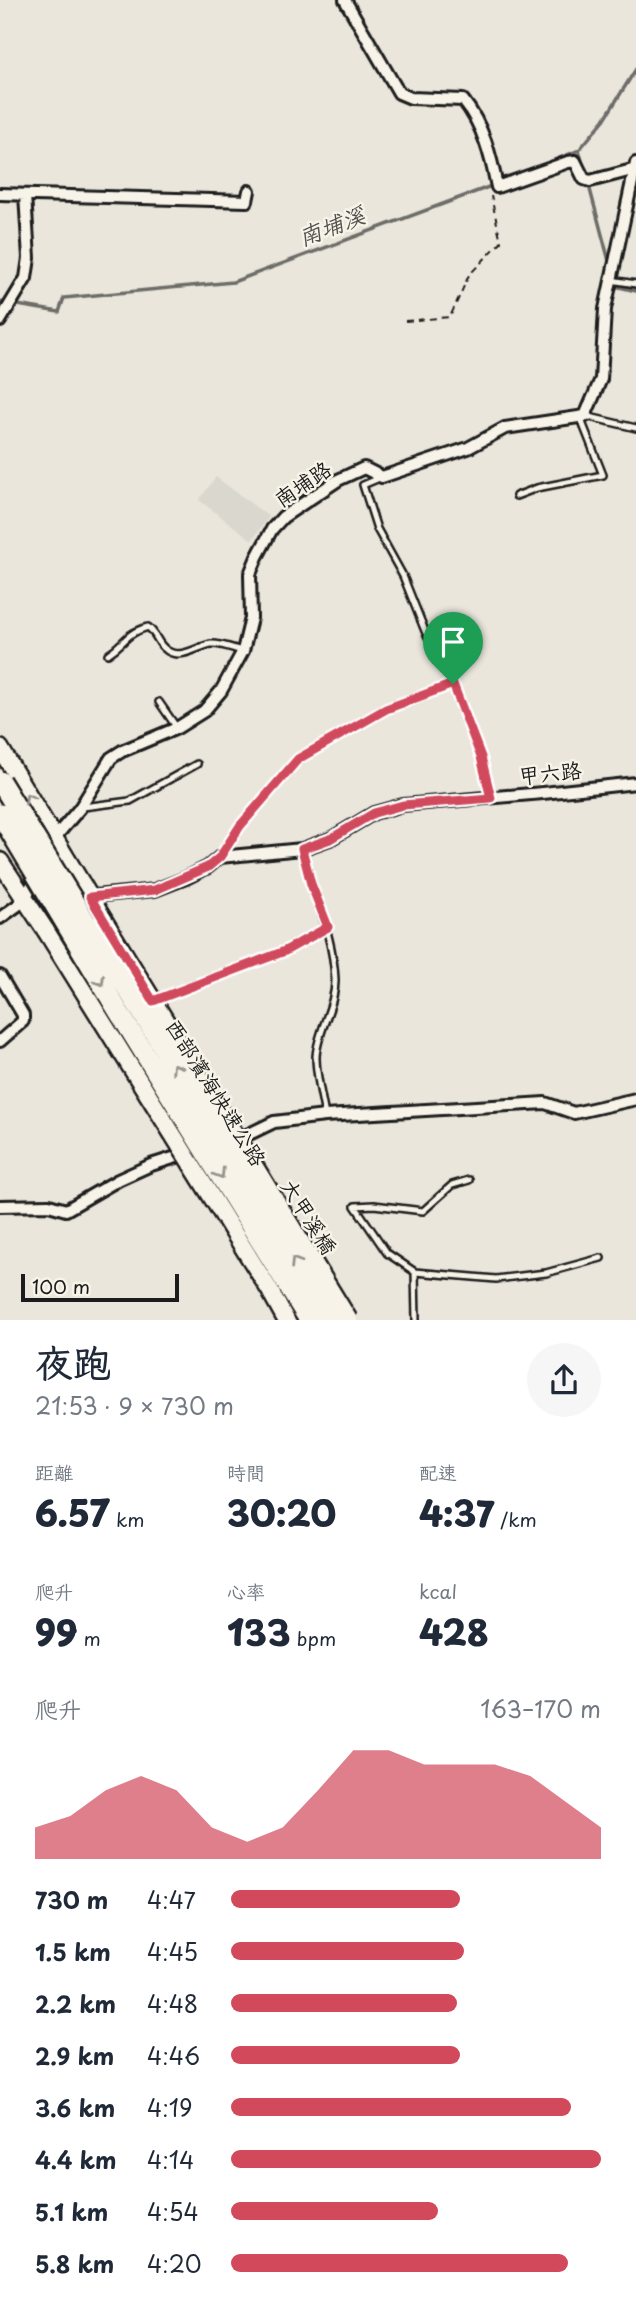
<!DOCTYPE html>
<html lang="zh-TW">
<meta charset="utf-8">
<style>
:root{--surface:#fff;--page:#f6f6f7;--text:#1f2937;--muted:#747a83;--accent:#d1495b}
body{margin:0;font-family:"Playpen Sans","LXGW WenKai TC",sans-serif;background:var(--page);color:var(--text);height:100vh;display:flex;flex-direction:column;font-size:26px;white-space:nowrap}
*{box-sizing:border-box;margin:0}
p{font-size:23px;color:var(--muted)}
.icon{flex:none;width:38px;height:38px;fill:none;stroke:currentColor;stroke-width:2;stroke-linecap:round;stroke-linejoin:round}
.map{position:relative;height:1320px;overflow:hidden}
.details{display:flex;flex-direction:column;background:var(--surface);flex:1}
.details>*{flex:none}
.scale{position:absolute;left:21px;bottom:18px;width:158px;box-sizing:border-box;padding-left:7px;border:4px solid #1c1c1c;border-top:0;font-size:19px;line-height:24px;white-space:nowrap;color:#1c1c1c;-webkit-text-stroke:5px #f7f3e8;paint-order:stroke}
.pin{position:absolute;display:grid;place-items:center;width:60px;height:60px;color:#fff;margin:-72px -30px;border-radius:50% 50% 50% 0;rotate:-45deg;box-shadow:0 0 7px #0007}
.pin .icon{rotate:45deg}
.round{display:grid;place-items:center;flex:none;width:74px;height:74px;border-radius:37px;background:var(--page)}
.headline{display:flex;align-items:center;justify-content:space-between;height:119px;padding:0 35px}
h1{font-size:38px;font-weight:800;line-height:52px}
.metrics{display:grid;grid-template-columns:repeat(3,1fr);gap:10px;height:119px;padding:7px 35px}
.metrics div{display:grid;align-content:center}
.metrics b{font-size:35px;font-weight:800}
.metrics small{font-size:19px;font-weight:400}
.metrics p{font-size:19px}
.chart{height:196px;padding:14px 35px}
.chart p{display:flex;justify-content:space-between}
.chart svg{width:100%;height:126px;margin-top:7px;fill:var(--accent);opacity:.7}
ul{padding:0 35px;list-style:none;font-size:23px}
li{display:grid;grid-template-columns:112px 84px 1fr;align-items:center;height:52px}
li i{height:18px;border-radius:9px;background:var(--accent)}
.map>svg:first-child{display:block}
.built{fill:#dad7ce}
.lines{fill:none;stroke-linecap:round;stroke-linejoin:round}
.stream{stroke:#6d6c68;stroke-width:3.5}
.lane-casing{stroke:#1c1c1c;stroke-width:10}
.street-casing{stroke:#1c1c1c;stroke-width:16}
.secondary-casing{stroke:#1c1c1c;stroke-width:21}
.path{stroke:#1c1c1c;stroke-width:2;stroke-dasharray:7 5;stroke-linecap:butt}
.lane{stroke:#f7f3e8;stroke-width:5}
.street{stroke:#f7f3e8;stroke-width:10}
.secondary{stroke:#f7f3e8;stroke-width:16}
.secondary-bridge-casing{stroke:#1c1c1c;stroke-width:21;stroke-linecap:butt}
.highway-bridge-casing{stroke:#1c1c1c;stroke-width:24;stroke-linecap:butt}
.secondary-bridge{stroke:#f7f3e8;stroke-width:16}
.highway-bridge{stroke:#f7f3e8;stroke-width:19}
.oneway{stroke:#94928c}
.route-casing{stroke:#fff;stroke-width:14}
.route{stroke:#d1495b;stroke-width:9}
.labels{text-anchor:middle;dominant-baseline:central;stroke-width:5;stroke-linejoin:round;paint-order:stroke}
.street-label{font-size:21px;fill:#1c1c1c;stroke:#f7f3e8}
.water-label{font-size:23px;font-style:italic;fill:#52514e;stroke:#f7f3e8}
</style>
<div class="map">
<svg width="636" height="1320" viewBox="0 0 636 1320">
<rect width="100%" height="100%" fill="#eae6dc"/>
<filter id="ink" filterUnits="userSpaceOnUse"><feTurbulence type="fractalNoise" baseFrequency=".0143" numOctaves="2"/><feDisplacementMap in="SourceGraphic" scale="14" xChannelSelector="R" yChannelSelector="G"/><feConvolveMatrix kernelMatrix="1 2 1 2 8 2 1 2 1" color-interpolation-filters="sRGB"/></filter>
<g filter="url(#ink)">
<path class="built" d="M216 477 269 517 252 540 199 500Z"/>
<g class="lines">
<path class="stream" d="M579 150 585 171
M530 170 579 150 604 120 636 69
M588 182 609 261 608 270
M611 285 636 291
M0 302 59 312 64 298 233 282 494 185"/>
<g class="lane-casing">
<path id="lane" d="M611 280 636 284
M585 416 636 428
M382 477 363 485 377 529 403 576 425 631 453 684 481 757 491 798
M516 496 537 488 603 475 580 417
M108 654C127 642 124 634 148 627 156 633 157 642 164 648 178 662 196 647 211 644 220 643 234 649 243 651
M159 702 177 728
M83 807 130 801 197 764
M302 850C313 894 333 934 335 979 336 1006 317 1031 316 1057 316 1076 322 1097 325 1116
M220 857 240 826 298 759 385 709 453 684
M157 999 285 951 328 927
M415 1272 387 1253 355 1206 374 1205 423 1211 452 1185 469 1180
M416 1320 415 1272 496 1279 546 1273 601 1258"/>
</g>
<g class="street-casing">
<path id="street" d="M345 0 399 93 411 98 463 100C483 125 491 156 497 187L568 162 575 161 584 179 590 181 636 169
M0 194 247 201 249 191
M0 321 26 278 29 258 25 195
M51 842 80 808 111 758 122 751 177 728 204 711 221 691 243 651 251 618 250 574 257 557 272 529 283 517 338 480 364 468 382 477 468 448 505 428 585 416 601 379 605 309 636 163
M84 897 155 890 186 878 208 867 220 857 302 849 330 839 374 813 403 805 543 793 636 783
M0 918 25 900 37 873
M0 976 23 1015V1021L0 1041
M231 1140 247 1135 274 1122 325 1116 545 1103 574 1113 636 1099
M0 1206 49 1205 66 1210 118 1180 151 1165 189 1153"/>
</g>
<g class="secondary-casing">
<path id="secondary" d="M0 748 103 919
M0 861 46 931"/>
</g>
<path class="path" d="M405 321 450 317 469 275 501 242 491 196"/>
<use href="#lane" class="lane"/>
<use href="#street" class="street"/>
<use href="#secondary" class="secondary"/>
<g class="secondary-bridge-casing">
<path id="secondary-bridge" d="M103 919 349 1320
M46 931 269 1289 286 1320"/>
</g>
<g class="highway-bridge-casing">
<path id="highway-bridge" d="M0 781 330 1320
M0 814 117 1009 309 1320"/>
</g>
<use href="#secondary-bridge" class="secondary-bridge"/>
<use href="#highway-bridge" class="highway-bridge"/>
</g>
<defs><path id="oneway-chevron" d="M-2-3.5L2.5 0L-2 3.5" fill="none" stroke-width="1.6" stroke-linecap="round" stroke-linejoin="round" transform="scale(1.75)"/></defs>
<g class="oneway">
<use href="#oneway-chevron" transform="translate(29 798) rotate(-120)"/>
<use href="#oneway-chevron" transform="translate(100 981) rotate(59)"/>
<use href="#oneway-chevron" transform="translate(176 1068) rotate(-122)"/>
<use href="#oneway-chevron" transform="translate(220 1174) rotate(58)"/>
<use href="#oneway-chevron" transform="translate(295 1262) rotate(-122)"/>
</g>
</g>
<g class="lines" filter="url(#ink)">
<g class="route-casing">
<path id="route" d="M453 684 481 757 491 798 403 805 374 813 330 839 302 849 311 884 328 927 285 951 153 1001 90 897 155 890 208 867 220 857 240 826 298 759 386 709Z"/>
</g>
<use href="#route" class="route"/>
</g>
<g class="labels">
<g class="street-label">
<text transform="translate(302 483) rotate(-34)">南埔路</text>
<text transform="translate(550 772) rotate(-6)">甲六路</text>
<text transform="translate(217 1092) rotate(58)">西部濱海快速公路</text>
<text transform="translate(310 1216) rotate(58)">大甲溪橋</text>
</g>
<g class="water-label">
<text transform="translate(331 225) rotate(-21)">南埔溪</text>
</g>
</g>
</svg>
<div class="scale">100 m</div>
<div class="pin" style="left:453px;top:684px;background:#1e9e55"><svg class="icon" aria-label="arrive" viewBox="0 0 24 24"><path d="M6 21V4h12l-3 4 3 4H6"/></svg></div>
</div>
<section class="details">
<div class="headline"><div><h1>夜跑</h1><p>21:53 · 9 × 730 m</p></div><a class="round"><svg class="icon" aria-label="share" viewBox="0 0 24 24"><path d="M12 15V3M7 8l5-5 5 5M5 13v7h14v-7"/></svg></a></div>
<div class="metrics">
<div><p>距離</p><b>6.57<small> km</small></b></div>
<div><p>時間</p><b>30:20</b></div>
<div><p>配速</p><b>4:37<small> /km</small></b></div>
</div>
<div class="metrics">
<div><p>爬升</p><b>99<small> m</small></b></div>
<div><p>心率</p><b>133<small> bpm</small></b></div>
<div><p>kcal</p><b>428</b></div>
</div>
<div class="chart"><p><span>爬升</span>163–170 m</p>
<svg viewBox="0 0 160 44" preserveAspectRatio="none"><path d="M0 44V33L10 29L20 20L30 15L40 20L50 33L60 38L70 33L80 20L90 6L100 6L110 11L120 11L130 11L140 15L150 24L160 33V44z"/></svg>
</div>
<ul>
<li><b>730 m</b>4:47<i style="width:62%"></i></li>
<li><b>1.5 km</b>4:45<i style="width:63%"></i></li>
<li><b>2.2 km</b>4:48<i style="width:61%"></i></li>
<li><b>2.9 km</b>4:46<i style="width:62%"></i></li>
<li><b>3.6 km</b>4:19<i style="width:92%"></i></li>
<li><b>4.4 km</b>4:14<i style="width:100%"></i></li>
<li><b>5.1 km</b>4:54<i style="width:56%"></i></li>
<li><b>5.8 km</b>4:20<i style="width:91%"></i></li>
</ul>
</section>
